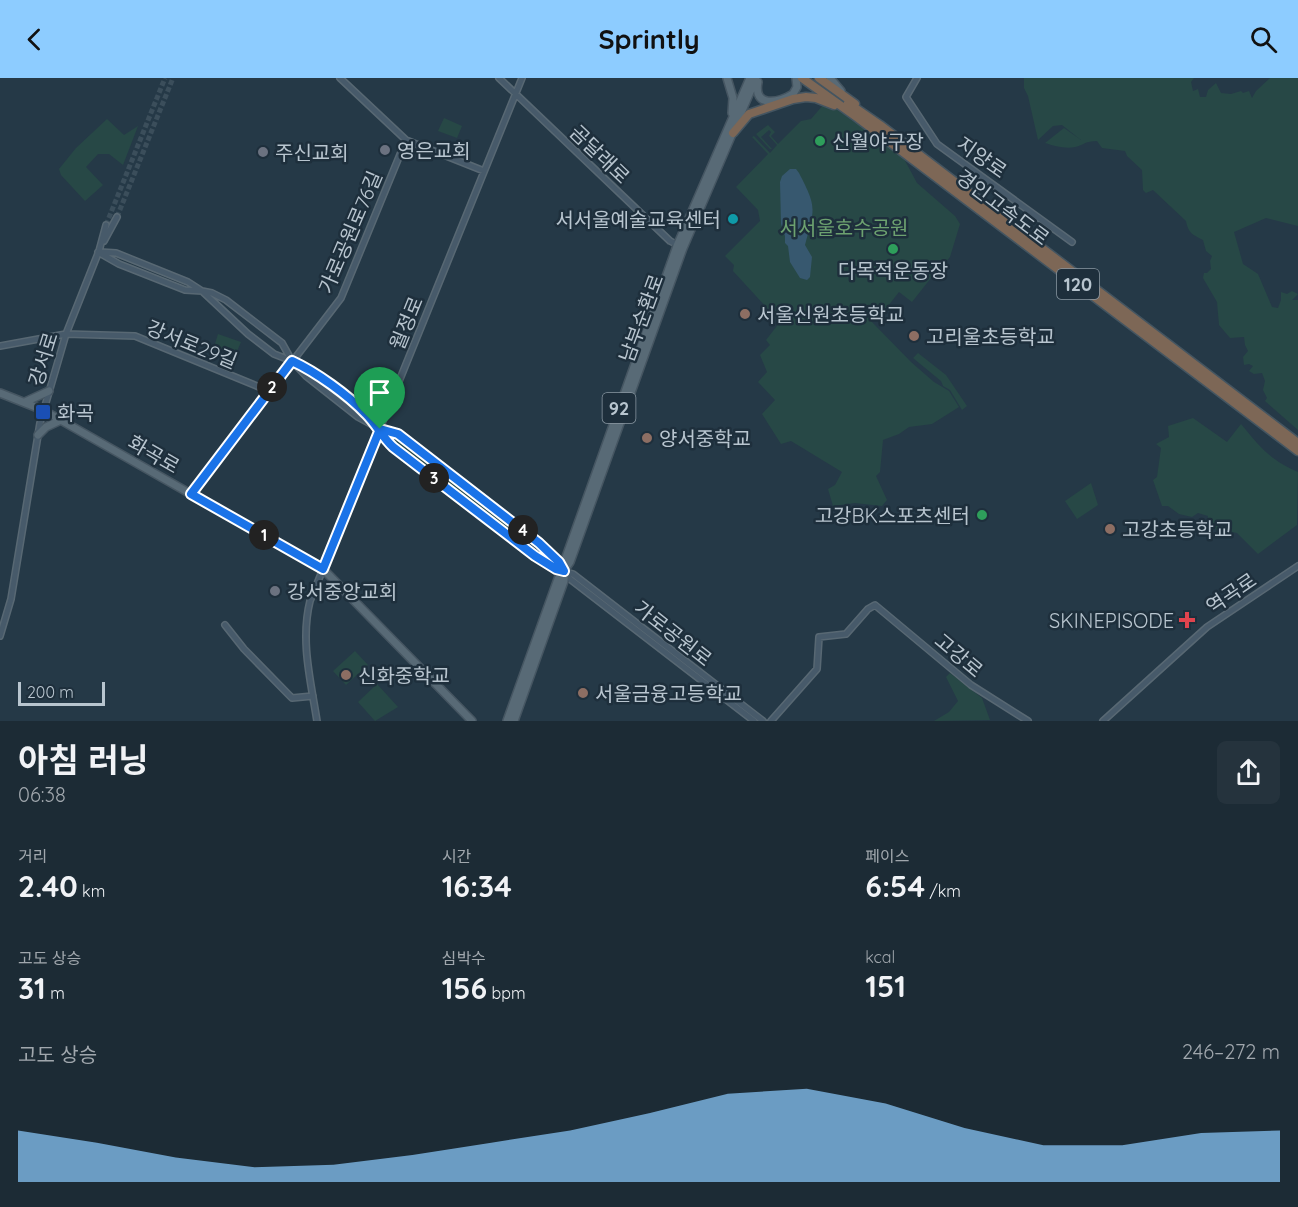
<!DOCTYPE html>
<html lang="ko">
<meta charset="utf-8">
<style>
:root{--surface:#1c2b35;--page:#25333d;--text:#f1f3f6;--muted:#a0a7ad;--accent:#8dccff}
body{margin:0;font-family:Quicksand,"Noto Sans KR",sans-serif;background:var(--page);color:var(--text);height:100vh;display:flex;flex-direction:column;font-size:22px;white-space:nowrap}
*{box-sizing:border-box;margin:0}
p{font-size:20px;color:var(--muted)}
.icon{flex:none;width:33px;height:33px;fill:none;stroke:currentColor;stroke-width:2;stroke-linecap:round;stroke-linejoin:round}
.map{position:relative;height:643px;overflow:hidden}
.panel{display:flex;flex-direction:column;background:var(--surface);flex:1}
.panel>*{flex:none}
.scale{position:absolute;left:18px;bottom:15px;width:87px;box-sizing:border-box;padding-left:6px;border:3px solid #b8c5cf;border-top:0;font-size:16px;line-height:21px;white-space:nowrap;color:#b8c5cf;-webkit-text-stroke:4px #1e2f3c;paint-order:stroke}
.pin{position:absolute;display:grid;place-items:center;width:51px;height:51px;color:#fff;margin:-62px -26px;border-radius:50% 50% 50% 0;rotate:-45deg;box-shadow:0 0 6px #0007}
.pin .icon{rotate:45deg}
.km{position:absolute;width:30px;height:30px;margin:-15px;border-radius:50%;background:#222;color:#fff;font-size:16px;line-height:30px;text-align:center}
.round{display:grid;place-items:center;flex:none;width:63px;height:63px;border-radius:9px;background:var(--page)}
.summary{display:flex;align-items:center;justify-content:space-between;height:102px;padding:0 18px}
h1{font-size:33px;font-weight:700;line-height:45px}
.figures{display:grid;grid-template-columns:repeat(3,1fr);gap:9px;height:102px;padding:6px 18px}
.figures div{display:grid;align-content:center}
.figures b{font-size:30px;font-weight:700}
.figures small{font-size:16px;font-weight:400}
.figures p{font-size:16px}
.chart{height:168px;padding:12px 18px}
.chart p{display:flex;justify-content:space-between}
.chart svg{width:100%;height:108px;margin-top:6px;fill:var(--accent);opacity:.7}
header{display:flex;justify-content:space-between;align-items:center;height:78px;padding:0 18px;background:var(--accent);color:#111;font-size:27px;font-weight:700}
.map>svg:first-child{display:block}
.green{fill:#274846}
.water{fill:#37586f}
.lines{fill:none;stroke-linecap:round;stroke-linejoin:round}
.secondary-tunnel{stroke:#3b4e5b;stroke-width:5;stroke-dasharray:5 2.5;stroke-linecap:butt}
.secondary-casing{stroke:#586873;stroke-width:8}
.primary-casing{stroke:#465662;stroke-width:10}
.highway-casing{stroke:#445561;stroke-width:11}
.secondary{stroke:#475a6a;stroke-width:5}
.primary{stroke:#586a76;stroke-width:7}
.highway{stroke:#7d6756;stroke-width:8}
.route-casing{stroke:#fff;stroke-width:12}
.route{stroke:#1a73e8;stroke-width:8}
.leisure-dot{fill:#2e9e5b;stroke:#1e2f3c;stroke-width:2}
.worship-dot{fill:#6b7280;stroke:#1e2f3c;stroke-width:2}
.culture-dot{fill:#0f9aa8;stroke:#1e2f3c;stroke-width:2}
.education-dot{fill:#8d6e63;stroke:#1e2f3c;stroke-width:2}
.transit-dot{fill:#1a4fb4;stroke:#1e2f3c;stroke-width:2}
.health-dot{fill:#e0444e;stroke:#1e2f3c;stroke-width:2}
.labels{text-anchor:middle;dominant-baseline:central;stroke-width:5;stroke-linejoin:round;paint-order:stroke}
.shield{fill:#1e2f3c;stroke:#8a98a3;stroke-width:1.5}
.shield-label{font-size:18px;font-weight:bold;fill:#b8c5cf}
.poi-label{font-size:20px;fill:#b8c5cf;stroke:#1e2f3c;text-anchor:start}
.street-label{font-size:20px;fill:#b8c5cf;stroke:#1e2f3c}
.park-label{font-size:20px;fill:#6da270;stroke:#1e2f3c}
</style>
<header><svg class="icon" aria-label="back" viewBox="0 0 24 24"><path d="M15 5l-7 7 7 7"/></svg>Sprintly<svg class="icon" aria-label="search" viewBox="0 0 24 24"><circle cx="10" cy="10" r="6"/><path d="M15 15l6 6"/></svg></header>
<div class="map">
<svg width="1298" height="643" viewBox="0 0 1298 643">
<rect width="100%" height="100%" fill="#253947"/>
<path class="green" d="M1024 0H1194L1191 4 1193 13 1198 11 1200 19H1206L1208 12 1216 5 1221 15 1231 16 1241 13 1243 15 1249 13 1252 20 1256 13 1270 0H1298V148L1266 140 1234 154 1243 186 1258 196 1272 229 1278 230 1281 222V214L1287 216 1292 213 1298 216 1292 222H1298V352L1265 323 1267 320 1263 312 1265 303 1262 295 1254 296 1249 293 1253 288 1249 286 1244 287 1243 279 1248 273 1245 267 1244 259 1230 260 1219 247 1217 224 1203 200 1204 195H1207L1211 191 1210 183 1212 178 1206 173 1203 162C1193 157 1188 155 1186 143L1153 112 1146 115 1143 112 1142 92 1127 78 1125 73 1102 70 1097 63C1085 63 1084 67 1075 69 1066 71 1054 68 1045 65L1064 50 1081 62 1062 47 1053 48 1038 62 1028 18 1024 10Z
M824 26 836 31 902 77 917 105 955 138 960 146 950 179 931 200 912 224 899 214 877 242 871 243 911 284 934 304 949 313 959 329 932 346 909 349 899 356 883 362 880 394 876 398 887 422 882 428 855 425 833 428 828 411 835 407 842 394 791 363 781 366 762 336 775 322 758 304 767 294 760 277 770 267 766 262 780 244 733 193 734 187 725 178 760 143 758 132 736 109 768 76 752 59 754 58 770 75 777 67 769 58 771 54 769 52 761 59 772 71H770L756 56 768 47 775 54 771 58 778 66 801 43 811 41Z
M444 40 462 48 457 60 438 53Z
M107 41 124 57 138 48 123 87 109 76H98L86 89 103 107 85 123 61 97 59 91 76 70Z
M218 256 241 264 235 278 214 269Z
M918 275 946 297 967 328 962 332 950 312 943 308 941 303 913 280Z
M1193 340 1227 364 1241 346C1261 370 1269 381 1298 394L1297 447 1258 476 1237 455 1228 453 1226 456 1220 455 1207 444 1208 438 1198 435 1192 439 1179 436 1168 428H1162L1153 402 1157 399 1161 370 1156 366 1169 359 1168 348Z
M392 356 524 458 526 463 537 474 525 464H521L389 360Z
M1091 405 1098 427 1077 441 1065 423Z
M355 573 368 587 346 607 333 593Z
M950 595 982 620 990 642 934 643 949 634 958 623 946 599Z
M377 606 398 629 375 643 358 624Z"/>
<path class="water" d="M790 91H796L799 95C817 130 815 129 805 167L812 179 810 199 807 202 800 200 790 184 788 168 785 165V158L781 146 780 104 782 98Z"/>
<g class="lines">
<path class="secondary-tunnel" d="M117 139 173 0
M106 147 165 0"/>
<g class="secondary-casing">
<path id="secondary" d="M340 0 406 62 484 93
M499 0 670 163 680 168
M917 0 906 19 937 66 1072 164
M104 163 117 139
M98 174 119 186 185 212 202 213 248 256 274 276 292 283 306 298 358 339 380 351 393 369 535 478 556 491 573 496 763 643
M100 174 116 175 188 204 202 213 212 215 226 222 282 265 292 283 311 292 365 334 380 351 398 356 539 465 559 484 570 501 754 643
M0 268 66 256 135 258 269 313
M191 416 341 220 406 62
M225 547 244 571 289 617 292 620 313 618
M0 558 11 521 40 345 66 256 99 173 106 147
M317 643C311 604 300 563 310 523L522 0
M771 643 817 591 819 559 846 556 868 531 875 527 971 607 1028 643
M1103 643 1207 549 1298 488"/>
</g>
<g class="primary-casing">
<path id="primary" d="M727 0 733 20 732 35
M830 0 841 13
M758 4C753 30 778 25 793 16L797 9 796 0
M0 315 43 332 323 491 472 643
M25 324 49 313
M38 357 46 349 61 342
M507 643 558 501 570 484 683 170 756 0
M514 643 564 503 565 482 677 168 750 0"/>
</g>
<g class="highway-casing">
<path id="highway" d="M802 0 858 40 1298 373
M819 0 855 26
M848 25 880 47 1298 365
M733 55 749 36 793 21 806 19 816 20 834 27"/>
</g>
<use href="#secondary" class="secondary"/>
<use href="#primary" class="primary"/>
<use href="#highway" class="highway"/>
</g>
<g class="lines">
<g class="route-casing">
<path id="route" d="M380 351 323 491 191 416 292 283C316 294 348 317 366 336 376 346 383 360 393 369L535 478 556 491 564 493 559 484 539 465 398 356 380 351"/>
</g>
<use href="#route" class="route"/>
</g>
<g class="leisure-dot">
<circle cx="820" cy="63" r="6"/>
<circle cx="893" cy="171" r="6"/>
<circle cx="982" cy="437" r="6"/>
</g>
<g class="worship-dot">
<circle cx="385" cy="72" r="6"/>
<circle cx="263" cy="74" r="6"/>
<circle cx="275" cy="513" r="6"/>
</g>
<circle class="culture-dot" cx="733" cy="141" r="6"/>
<g class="education-dot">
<circle cx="745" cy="236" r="6"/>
<circle cx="914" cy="258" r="6"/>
<circle cx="647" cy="360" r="6"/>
<circle cx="1110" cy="451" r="6"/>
<circle cx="346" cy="597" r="6"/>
<circle cx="583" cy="615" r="6"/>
</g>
<rect class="transit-dot" x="35" y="326" width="16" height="16" rx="3"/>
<path class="health-dot" d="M1184 533h6v6h6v6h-6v6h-6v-6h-6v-6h6z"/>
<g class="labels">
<g class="shield">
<rect x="1057" y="191" width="42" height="30" rx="4.5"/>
<rect x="602.5" y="315" width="33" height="30" rx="4.5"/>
</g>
<g class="shield-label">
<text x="1078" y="206">120</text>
<text x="619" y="330">92</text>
</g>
<g class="poi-label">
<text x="832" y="63">신월야구장</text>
<text x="397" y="72">영은교회</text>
<text x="275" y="74">주신교회</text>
<text x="721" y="141" text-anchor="end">서서울예술교육센터</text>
<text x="893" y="192" text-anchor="middle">다목적운동장</text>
<text x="757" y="236">서울신원초등학교</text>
<text x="926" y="258">고리울초등학교</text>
<text x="57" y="334">화곡</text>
<text x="659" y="360">양서중학교</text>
<text x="970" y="437" text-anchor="end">고강BK스포츠센터</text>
<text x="1122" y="451">고강초등학교</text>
<text x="287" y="513">강서중앙교회</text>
<text x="1174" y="542" text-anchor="end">SKINEPISODE</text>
<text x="358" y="597">신화중학교</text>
<text x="595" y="615">서울금융고등학교</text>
</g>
<g class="street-label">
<text transform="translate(600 76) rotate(44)">곰달래로</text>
<text transform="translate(982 79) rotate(35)">지양로</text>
<text transform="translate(1003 129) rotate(37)">경인고속도로</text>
<text transform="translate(350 154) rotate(-67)">가로공원로76길</text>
<text transform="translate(641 240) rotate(-70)">남부순환로</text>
<text transform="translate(406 245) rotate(-68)">월정로</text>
<text transform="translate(192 266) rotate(22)">강서로29길</text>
<text transform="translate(43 281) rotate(-73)">강서로</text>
<text transform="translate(154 376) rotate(30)">화곡로</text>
<text transform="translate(1231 515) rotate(-34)">역곡로</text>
<text transform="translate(673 555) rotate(38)">가로공원로</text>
<text transform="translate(959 577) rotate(40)">고강로</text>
</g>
<g class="park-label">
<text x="844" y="149">서서울호수공원</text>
</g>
</g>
</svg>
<div class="scale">200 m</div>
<div class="pin" style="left:380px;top:351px;background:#1e9e55"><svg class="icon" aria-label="arrive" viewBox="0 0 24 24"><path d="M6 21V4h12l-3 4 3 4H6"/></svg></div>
<b class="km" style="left:264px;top:457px">1</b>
<b class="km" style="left:272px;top:309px">2</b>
<b class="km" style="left:434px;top:400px">3</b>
<b class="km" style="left:523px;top:452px">4</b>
</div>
<section class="panel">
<div class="summary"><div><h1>아침 러닝</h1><p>06:38</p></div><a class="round"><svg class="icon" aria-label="share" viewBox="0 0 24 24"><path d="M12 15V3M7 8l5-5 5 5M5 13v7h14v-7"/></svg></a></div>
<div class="figures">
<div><p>거리</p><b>2.40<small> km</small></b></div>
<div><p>시간</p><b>16:34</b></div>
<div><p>페이스</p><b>6:54<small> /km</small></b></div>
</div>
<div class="figures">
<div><p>고도 상승</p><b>31<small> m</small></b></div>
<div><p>심박수</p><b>156<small> bpm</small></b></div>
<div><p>kcal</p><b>151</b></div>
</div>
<div class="chart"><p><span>고도 상승</span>246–272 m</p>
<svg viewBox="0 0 160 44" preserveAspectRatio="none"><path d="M0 44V23L10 28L20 34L30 38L40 37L50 33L60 28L70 23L80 16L90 8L100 6L110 12L120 22L130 29L140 29L150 24L160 23V44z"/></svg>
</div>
</section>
